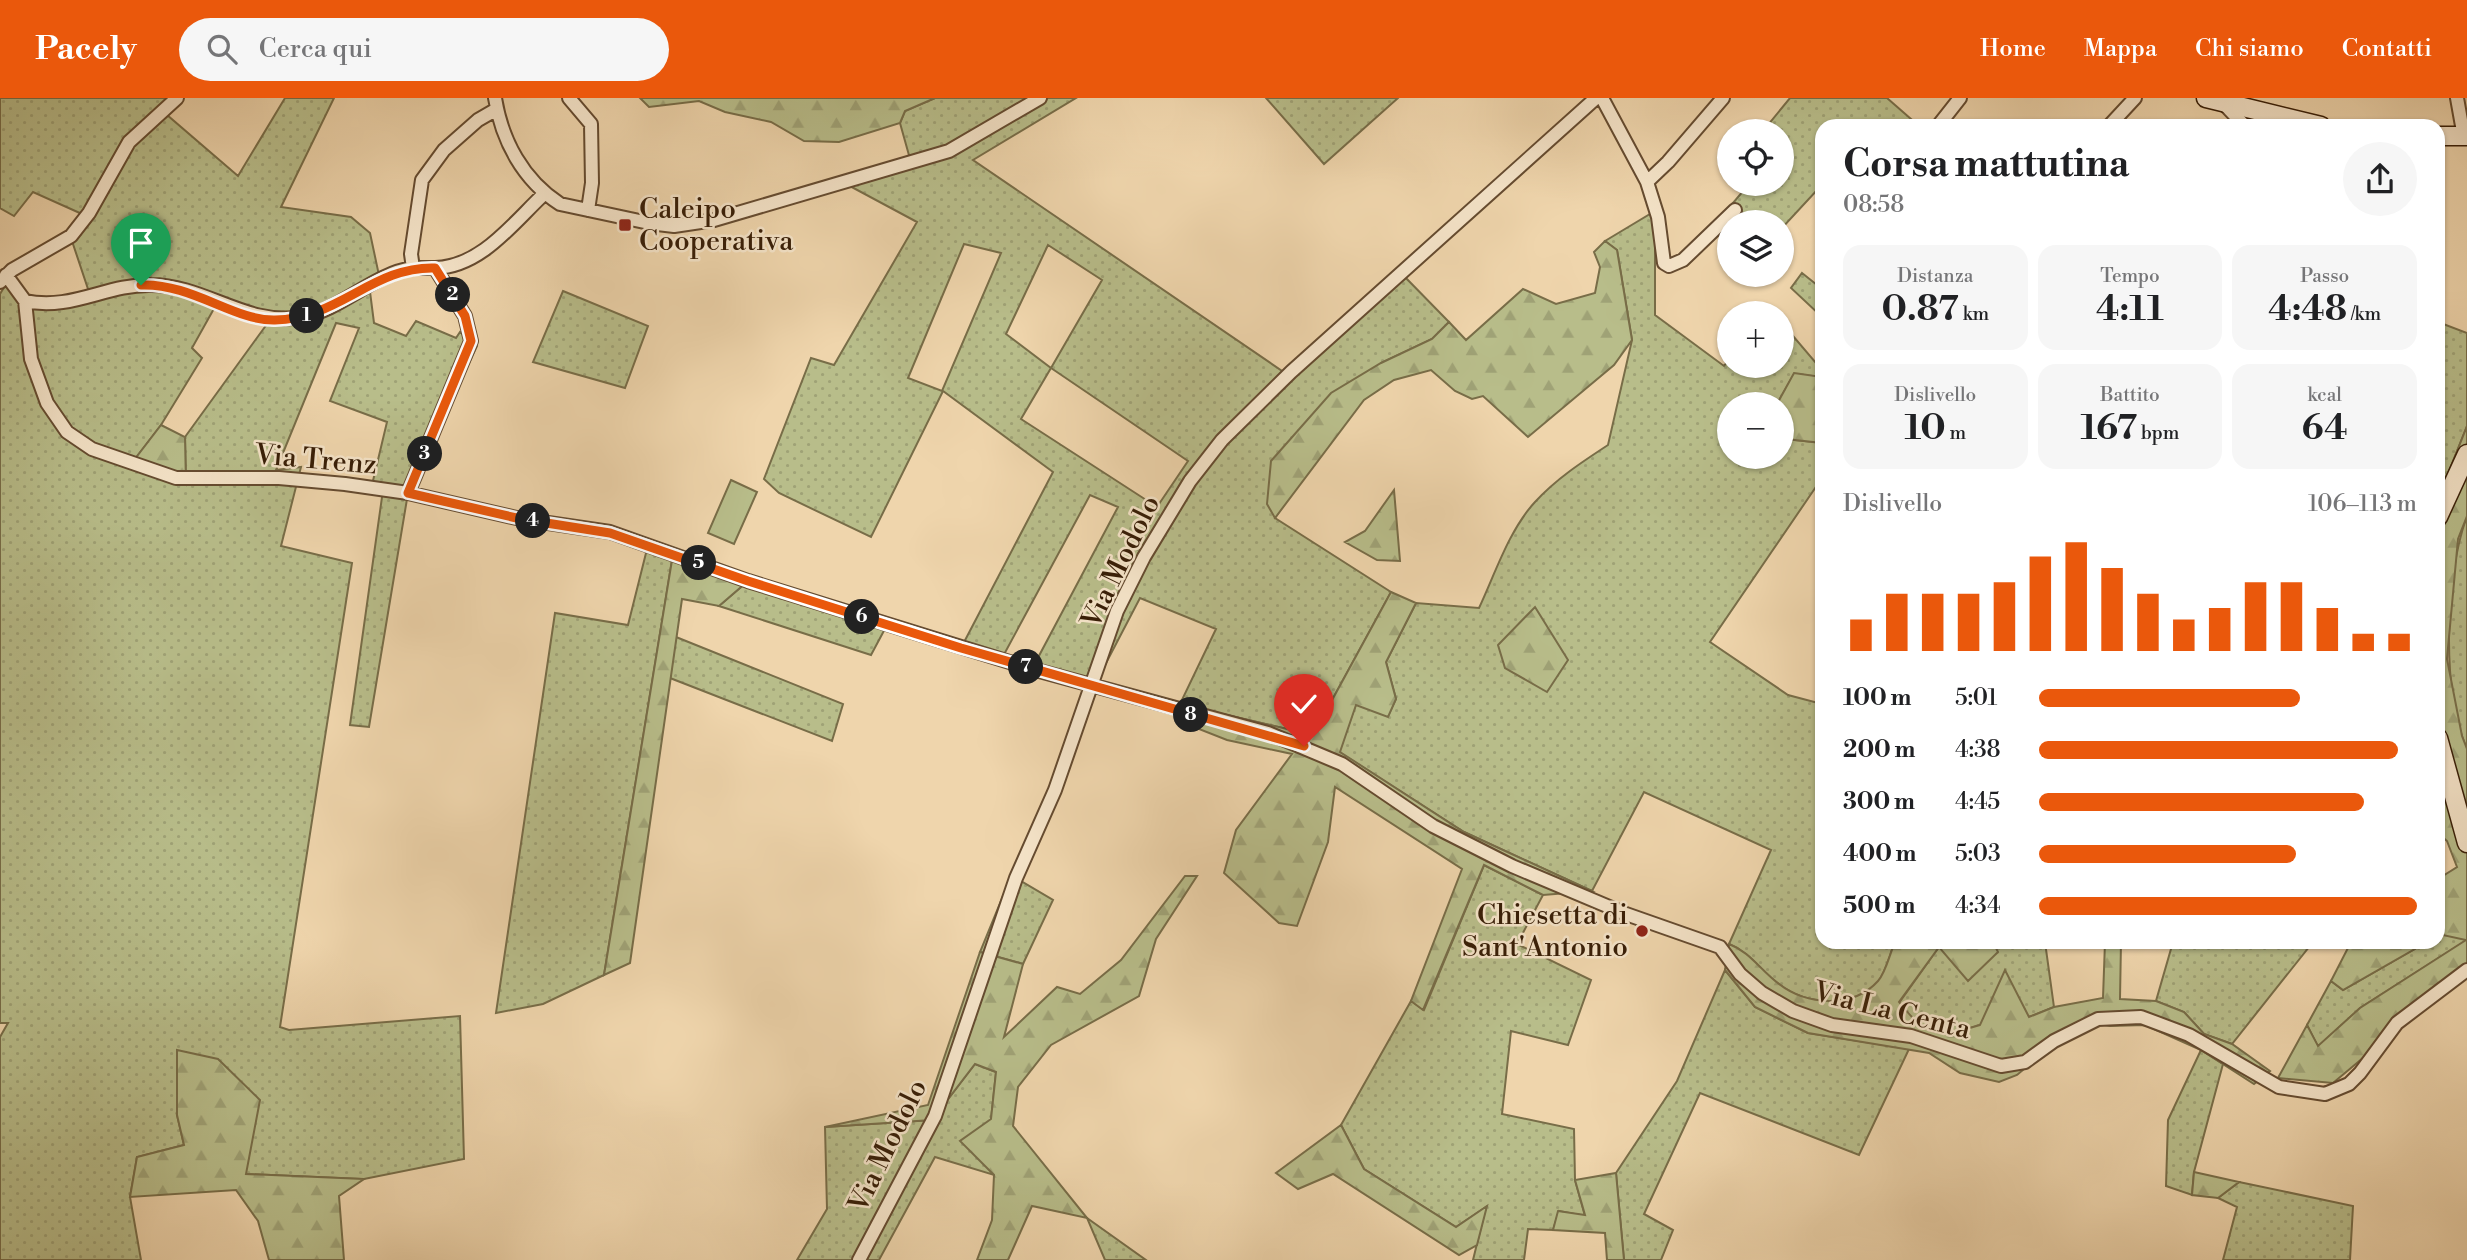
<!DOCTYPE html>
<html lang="it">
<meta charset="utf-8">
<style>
:root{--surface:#fff;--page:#f6f6f6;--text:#202124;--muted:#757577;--accent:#ea580c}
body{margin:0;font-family:"Libre Bodoni",serif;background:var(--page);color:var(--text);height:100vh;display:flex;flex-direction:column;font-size:26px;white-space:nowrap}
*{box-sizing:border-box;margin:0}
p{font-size:23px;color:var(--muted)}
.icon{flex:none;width:38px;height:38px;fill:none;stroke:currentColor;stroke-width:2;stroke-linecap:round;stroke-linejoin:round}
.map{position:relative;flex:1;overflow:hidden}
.details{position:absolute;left:1815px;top:21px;width:630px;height:830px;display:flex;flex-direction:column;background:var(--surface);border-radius:21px;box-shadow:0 2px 5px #0004}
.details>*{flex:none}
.controls{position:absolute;left:1717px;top:21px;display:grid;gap:14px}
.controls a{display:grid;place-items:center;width:77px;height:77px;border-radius:50%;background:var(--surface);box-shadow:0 2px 5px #0004;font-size:35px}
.pin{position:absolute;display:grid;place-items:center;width:60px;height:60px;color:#fff;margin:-72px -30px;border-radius:50% 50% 50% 0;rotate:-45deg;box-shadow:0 0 7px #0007}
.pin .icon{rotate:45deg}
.km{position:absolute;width:35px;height:35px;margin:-18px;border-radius:50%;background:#222;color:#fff;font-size:19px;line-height:35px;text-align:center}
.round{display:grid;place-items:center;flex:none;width:74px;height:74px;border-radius:37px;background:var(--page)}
.head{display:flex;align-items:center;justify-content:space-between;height:119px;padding:0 28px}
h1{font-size:38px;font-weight:800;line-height:52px}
.stats{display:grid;grid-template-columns:repeat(3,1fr);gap:10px;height:119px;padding:7px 28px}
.stats div{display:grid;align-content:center;border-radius:18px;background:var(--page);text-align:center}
.stats b{font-size:35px;font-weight:800}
.stats small{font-size:19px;font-weight:400}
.stats p{font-size:19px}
.chart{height:196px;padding:14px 28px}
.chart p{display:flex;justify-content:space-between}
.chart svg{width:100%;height:126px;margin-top:7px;stroke:var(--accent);stroke-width:6}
ul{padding:0 28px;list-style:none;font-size:23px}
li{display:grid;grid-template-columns:112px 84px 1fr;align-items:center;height:52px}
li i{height:18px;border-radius:9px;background:var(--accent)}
header{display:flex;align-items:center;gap:42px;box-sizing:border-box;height:98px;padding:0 35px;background:var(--accent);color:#fff}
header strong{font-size:33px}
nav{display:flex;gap:38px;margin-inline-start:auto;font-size:24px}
.search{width:490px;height:63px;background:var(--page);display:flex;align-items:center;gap:18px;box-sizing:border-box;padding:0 24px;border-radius:38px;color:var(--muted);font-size:26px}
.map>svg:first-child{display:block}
.grass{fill:url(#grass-dots);stroke:#786d48;stroke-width:2;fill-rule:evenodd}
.forest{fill:url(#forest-firs);stroke:#786d48;stroke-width:2}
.pitch{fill:#b8bd8a;stroke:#786d48;stroke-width:2}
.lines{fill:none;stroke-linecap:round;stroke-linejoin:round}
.street-casing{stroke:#654b30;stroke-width:16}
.secondary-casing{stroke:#371d06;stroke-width:21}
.street{stroke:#f5e4c9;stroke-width:12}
.secondary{stroke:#f5e4c9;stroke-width:18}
.route-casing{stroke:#fff;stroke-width:14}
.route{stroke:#ea580c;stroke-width:9}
.poi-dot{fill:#8f2418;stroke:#f5e4c9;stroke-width:2.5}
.labels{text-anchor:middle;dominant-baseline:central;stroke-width:5;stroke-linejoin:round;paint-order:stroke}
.poi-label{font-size:28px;fill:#371d06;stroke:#f5e4c9;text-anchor:start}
.street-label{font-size:28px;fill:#371d06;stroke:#f5e4c9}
</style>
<header>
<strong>Pacely</strong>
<div class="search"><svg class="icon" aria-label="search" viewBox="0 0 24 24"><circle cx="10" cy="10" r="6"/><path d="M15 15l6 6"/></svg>Cerca qui</div>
<nav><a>Home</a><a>Mappa</a><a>Chi siamo</a><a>Contatti</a></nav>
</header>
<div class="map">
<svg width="2467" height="1162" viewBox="0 0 2467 1162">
<defs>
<pattern id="grass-dots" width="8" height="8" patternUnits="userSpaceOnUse" patternTransform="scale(1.75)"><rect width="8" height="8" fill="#b8bd8a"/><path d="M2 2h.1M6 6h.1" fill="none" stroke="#9fa276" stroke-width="1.8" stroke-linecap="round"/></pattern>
<pattern id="forest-firs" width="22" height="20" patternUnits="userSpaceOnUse" patternTransform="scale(1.75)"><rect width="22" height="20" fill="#b8bd8a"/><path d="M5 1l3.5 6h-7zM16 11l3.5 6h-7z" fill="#9fa276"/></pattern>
</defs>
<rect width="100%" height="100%" fill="#efd5ac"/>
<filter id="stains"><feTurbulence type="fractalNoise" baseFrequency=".00286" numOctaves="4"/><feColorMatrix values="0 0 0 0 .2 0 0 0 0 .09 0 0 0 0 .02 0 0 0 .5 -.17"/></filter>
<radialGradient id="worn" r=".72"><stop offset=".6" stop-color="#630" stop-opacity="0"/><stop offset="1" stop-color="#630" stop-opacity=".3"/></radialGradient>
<path class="grass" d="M0 0H166L159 10 238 78 285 0H334L281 109 351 119 370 135 380 182 369 186 374 225 406 238 416 223 456 240 460 234 477 248 408 395 369 629 350 627 383 392 372 387 387 324 330 303 359 230 336 225 276 372 301 369 281 448 352 465 280 929 289 932 460 918 464 1061 364 1081 246 1076 177 1017 184 1047 137 1059 130 1099 141 1162H0V939L8 925H0V196L11 178 18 200 51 203 89 194 69 134 82 116 33 94 14 118 0 110ZM216 207 267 226 185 339 186 387 129 369 161 327 202 260 192 250Z
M935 0H1076L973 62 1288 277 1400 174 1449 224 1432 241 1381 265 1275 420 1391 494 1313 637 1180 606 1216 531 1140 500 1093 590 1032 571 1118 409 1090 397 1001 562 961 550 1053 374 943 293 871 439 779 395 764 381 811 260 834 267 917 124 846 86 912 68 900 25 905 13ZM964 146 1001 155 942 293 908 280ZM1048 147 1102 182 1051 270 1006 236ZM1051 270 1188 363 1157 409 1021 321Z
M1266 0H1398L1324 66Z
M1790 0H1887L1919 28H1822V93L1818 91 1782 130V124H1752L1733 105 1749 86H1782V33H1763Z
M1655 113V217L1724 268 1729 262V268H1782V225L1822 272V279L1794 276 1777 306H1729V359H1782V330L1786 341 1822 345V380L1710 544 1788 597 1822 606V844H1895C1890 855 1886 874 1878 884 1853 911 1806 907 1779 886 1761 873 1750 854 1729 846L1771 752 1644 694 1592 793 1464 734 1339 654 1356 606 1388 618 1396 601 1386 564 1416 505 1479 510C1495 476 1509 432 1535 404 1556 381 1582 364 1608 347L1632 242 1617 152 1605 143Z
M1802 175 1822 191V219L1791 190Z
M563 193 648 228 625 290 533 264Z
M2438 224 2467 235V328L2438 401Z
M2467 418V651C2441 592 2445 477 2467 418Z
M648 447 673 456 604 877 543 906 496 915 555 515 628 527Z
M748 483 887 527 871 557 719 508Z
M676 539 843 606 832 643 670 580Z
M1484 767 1543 797 1517 846 1591 882 1568 947 1511 933 1502 1016 1574 1031 1575 1082 1585 1118 1559 1113 1553 1132 1528 1131 1524 1162H1473L1486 1109 1456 1129 1364 1071 1341 1027 1411 903 1424 912Z
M1016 780 1053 802 1023 866 980 854 1010 781Z
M2440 834 2467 842 2360 910 2318 949 2307 927 2331 883 2343 892 2427 844H2438Z
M1993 844H2045L2054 909 2029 919 1980 927 1951 936 1919 930 1899 905 1939 849 1997 854Z
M2173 844H2313L2232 946 2204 936 2184 914 2156 903Z
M1725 872 1755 909 1808 935 1909 951 1859 1057 1700 995 1644 1116 1673 1132 1661 1162H1624L1616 1075 1677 983Z
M2201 952 2223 966 2194 1074 2192 1097 2166 1088 2168 1022Z
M975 966 996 974 991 1021 994 1077 935 1059 879 1162H797L827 1111 825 1029 932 1022Z
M2239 1084 2353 1108 2350 1162H2223L2237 1109 2218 1100Z
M1087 1120 1146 1162H1105Z"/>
<path class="forest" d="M640 0H935L905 13 900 25 839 44 804 43 771 24 725 14 699 3 649 9Z
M1605 143 1617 152 1632 242 1614 267 1528 339 1483 298 1472 301 1455 293 1431 272 1394 282 1364 302 1275 420 1267 406 1271 363 1331 295 1381 265 1432 241 1449 224 1466 242 1523 191 1556 206 1595 195 1600 169 1594 154Z
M1794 275 1822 279V345L1786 341 1782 330V306H1777Z
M161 327 185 339 186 387 128 370Z
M2467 328V418L2458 441 2447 561 2462 638 2467 651V873L2333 985 2278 980 2307 927 2318 948 2360 910 2466 842 2438 836V781L2457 769 2447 743 2438 735V401Z
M1394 392 1400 463 1377 462 1345 444 1365 433Z
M673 456 748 483 719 508 682 501 630 865 604 877Z
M1391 494 1416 505 1386 564 1396 601 1388 619 1356 607 1340 654 1464 734 1592 793 1543 797 1484 767 1423 912 1411 903 1462 771 1335 689 1328 744 1297 828 1279 825 1224 775 1236 732 1292 656 1227 642 1176 622 1180 606 1313 637Z
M1535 509 1568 562 1547 594 1505 570 1498 547Z
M1185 778H1197L1156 841 1139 898 1051 947 1018 989 1013 1028 1087 1120 1032 1108 1008 1162H977L992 1122 994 1077 960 1043 991 1021 996 974 975 966 932 1022 825 1029 928 1007 980 854 1023 866 1004 939 1057 889 1080 896 1121 862Z
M1895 844H1993L1998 854 1968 883 1939 849 1899 904C1927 939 1937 940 1980 927L2005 872 2029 919 2054 909 2103 900 2105 844H2121L2120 901 2156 903 2184 914 2204 936 2232 946 2270 973 2254 986 2201 952 2145 927 2110 928 2081 923 2017 977 1999 984 1960 975 1929 955 1808 935 1755 909 1725 872 1729 846C1750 854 1761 873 1779 886 1806 907 1853 911 1878 883 1886 874 1890 855 1895 844Z
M2351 844H2427L2343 892 2331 883Z
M177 952 218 961 260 1002 246 1076 364 1081 339 1098 344 1162H269L258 1123 236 1092 130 1099 137 1059 184 1047 177 1017Z
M1341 1027 1364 1071 1456 1129 1487 1108 1477 1147 1459 1157 1333 1076 1298 1091 1276 1075Z
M2194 1074 2239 1084 2218 1100 2192 1097Z
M1616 1075 1624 1162H1607L1605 1135 1553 1132 1558 1113 1585 1117 1575 1082Z"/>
<path class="pitch" d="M731 382 757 394 734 446 708 435Z"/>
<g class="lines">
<g class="street-casing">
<path id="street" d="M495 0C502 43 523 82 560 106L649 125 674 128 714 122 949 53 1040 0
M569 0 591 26 592 85 588 112
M1602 0 1647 84 1658 119 1664 165 1669 168 1683 162 1735 112
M2457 0 2464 39
M2225 7 2245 28
M1938 28 1960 0
M2109 28 2135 0
M1647 84 1668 64 1723 0
M435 170C481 169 513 125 544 96
M6 177 25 203 31 261 47 305 67 334 92 351 176 380H279L345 386 408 395 521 421 610 434 748 483 1032 571 1268 635 1342 666 1433 728 1512 768 1626 816 1720 849 1740 876 1762 895 1793 913 1832 927 1911 938 2001 968 2025 964 2054 943 2098 921 2141 919 2189 937 2279 989 2325 996 2349 986 2360 975 2397 925 2467 872
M0 184 12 172 71 138 89 115 129 44 177 0
M25 203C72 213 106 186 151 187 205 187 247 229 301 219 342 212 372 176 413 170
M408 395 471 243 465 218 435 170H413L411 156 422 82 444 52 478 22 497 11
M859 1162 935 1018 1016 780 1055 692 1117 513 1144 459 1190 383 1222 342 1291 274 1596 0"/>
</g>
<g class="secondary-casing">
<path id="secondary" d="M2206 0 2321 28
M2438 38H2467
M2438 419 2467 356
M2438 640 2467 745"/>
</g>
<use href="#street" class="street"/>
<use href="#secondary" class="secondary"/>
</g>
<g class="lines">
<g class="route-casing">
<path id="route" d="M141 187C192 185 234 223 275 222 339 221 373 168 435 170L465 218 471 243 408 395 521 421 610 435 748 483 961 550 1304 648"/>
</g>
<use href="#route" class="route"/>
</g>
<g class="poi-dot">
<rect x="618" y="120" width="14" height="14" rx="3.5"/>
<circle cx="1642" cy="833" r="7"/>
</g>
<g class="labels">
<g class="poi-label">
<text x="639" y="111">Caleipo<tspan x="639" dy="32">Cooperativa</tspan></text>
<text x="1628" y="817" text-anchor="end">Chiesetta di<tspan x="1628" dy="32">Sant'Antonio</tspan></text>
</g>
<g class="street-label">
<text transform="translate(316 362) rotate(5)">Via Trenz</text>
<text transform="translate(1121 464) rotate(-64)">Via Modolo</text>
<text transform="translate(1892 913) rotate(14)">Via La Centa</text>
<text transform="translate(888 1048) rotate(-64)">Via Modolo</text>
</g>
</g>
<rect width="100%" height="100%" filter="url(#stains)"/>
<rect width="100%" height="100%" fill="url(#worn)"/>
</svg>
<div class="controls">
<a><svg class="icon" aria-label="locate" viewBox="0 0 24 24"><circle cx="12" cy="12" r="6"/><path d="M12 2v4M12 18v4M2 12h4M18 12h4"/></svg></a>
<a><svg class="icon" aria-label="layers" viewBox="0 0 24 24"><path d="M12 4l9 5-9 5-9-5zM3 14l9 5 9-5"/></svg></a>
<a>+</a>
<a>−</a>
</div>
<div class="pin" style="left:141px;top:187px;background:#1e9e55"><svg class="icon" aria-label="arrive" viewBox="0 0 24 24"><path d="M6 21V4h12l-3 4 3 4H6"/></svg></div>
<div class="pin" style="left:1304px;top:648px;background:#d93025"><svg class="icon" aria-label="check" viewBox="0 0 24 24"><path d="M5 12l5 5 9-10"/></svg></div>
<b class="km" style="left:307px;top:218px">1</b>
<b class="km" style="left:453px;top:197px">2</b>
<b class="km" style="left:425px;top:356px">3</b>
<b class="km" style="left:533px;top:423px">4</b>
<b class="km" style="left:699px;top:465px">5</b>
<b class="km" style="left:862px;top:519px">6</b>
<b class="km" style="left:1026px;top:569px">7</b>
<b class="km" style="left:1191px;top:617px">8</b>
<section class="details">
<div class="head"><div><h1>Corsa mattutina</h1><p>08:58</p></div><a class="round"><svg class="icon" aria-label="share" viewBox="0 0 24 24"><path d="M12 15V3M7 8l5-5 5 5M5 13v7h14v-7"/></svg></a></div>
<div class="stats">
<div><p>Distanza</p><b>0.87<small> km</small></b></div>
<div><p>Tempo</p><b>4:11</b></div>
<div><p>Passo</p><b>4:48<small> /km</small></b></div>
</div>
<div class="stats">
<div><p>Dislivello</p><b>10<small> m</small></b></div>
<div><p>Battito</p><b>167<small> bpm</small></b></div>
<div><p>kcal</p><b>64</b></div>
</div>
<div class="chart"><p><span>Dislivello</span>106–113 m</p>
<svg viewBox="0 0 160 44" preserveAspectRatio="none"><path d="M5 44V33M15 44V24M25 44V24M35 44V24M45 44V20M55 44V11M65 44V6M75 44V15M85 44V24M95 44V33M105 44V29M115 44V20M125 44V20M135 44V29M145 44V38M155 44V38"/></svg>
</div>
<ul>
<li><b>100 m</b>5:01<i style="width:69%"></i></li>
<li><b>200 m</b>4:38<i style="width:95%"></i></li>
<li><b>300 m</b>4:45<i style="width:86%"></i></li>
<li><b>400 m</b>5:03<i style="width:68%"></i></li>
<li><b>500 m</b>4:34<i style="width:100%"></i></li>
</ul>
</section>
</div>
